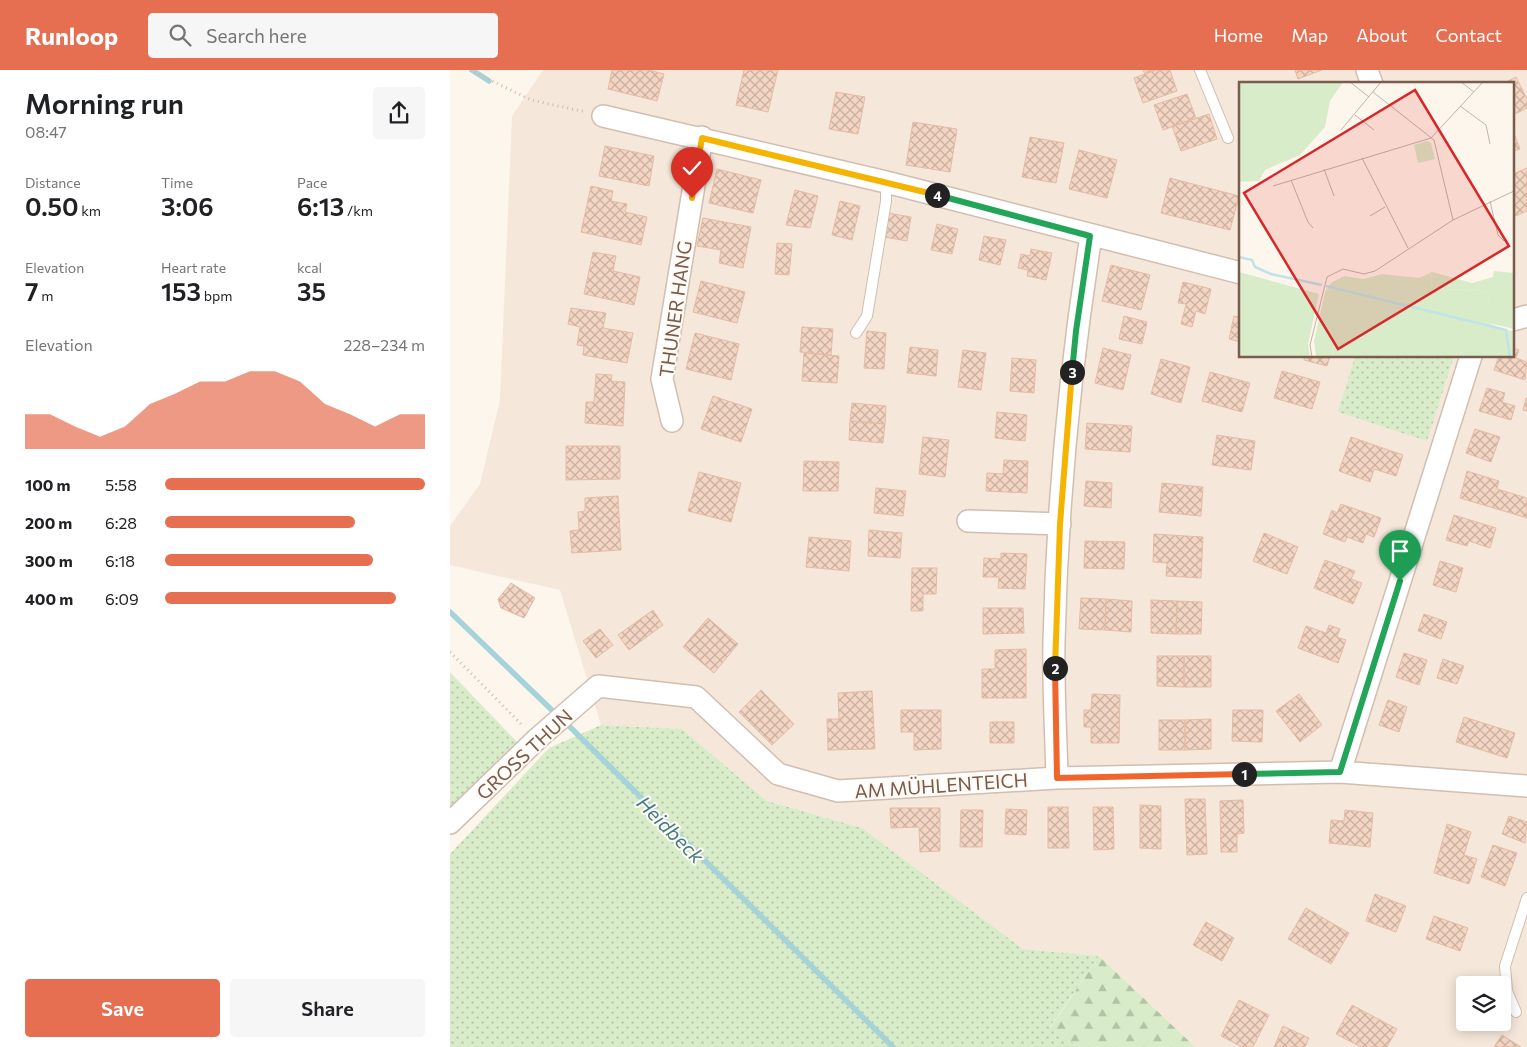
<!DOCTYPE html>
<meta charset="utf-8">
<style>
:root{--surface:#fff;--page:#f6f6f6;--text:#202124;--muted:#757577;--accent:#e76f51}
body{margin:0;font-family:Commissioner,sans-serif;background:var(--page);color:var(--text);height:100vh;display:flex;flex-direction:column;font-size:19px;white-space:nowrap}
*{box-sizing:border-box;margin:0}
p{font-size:16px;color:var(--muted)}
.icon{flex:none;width:28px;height:28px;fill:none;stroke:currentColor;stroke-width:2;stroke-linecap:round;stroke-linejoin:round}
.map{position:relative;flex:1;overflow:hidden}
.panel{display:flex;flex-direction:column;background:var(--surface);width:450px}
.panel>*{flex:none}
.buttons{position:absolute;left:1006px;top:906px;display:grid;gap:10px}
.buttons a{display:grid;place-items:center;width:55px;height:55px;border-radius:5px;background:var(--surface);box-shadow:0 2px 12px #0003;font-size:25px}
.pin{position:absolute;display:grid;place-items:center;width:42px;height:42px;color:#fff;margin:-51px -21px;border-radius:50% 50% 50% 0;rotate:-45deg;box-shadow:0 0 5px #0007}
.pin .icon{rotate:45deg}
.km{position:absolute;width:25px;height:25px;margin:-12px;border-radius:50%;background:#222;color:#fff;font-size:14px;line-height:25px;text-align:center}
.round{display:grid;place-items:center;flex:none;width:52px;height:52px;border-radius:5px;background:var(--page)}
.headline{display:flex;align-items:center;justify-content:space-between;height:85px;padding:0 25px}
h1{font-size:28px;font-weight:600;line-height:38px}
.metrics{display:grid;grid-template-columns:repeat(3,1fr);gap:8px;height:85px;padding:5px 25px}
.metrics div{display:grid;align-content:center}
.metrics b{font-size:25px;font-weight:600}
.metrics small{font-size:14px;font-weight:400}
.metrics p{font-size:14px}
.chart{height:140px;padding:10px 25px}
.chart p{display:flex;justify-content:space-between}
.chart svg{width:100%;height:90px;margin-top:5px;fill:var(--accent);opacity:.7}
.primary-button{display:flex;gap:10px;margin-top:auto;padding:10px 25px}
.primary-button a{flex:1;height:58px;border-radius:5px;background:var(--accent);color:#fff;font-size:20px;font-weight:600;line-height:58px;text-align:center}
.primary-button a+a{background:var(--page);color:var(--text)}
ul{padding:0 25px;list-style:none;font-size:16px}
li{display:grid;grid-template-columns:80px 60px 1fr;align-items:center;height:38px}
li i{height:12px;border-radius:6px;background:var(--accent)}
header{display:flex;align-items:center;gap:30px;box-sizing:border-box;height:70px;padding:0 25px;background:var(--accent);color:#fff}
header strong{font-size:24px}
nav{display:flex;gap:28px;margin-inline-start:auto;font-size:18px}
.search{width:350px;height:45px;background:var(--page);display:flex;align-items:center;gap:12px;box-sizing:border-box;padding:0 18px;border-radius:5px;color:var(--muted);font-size:19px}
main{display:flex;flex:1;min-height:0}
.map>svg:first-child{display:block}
.residential{fill:#f5e8da;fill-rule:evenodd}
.grass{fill:url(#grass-dots)}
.forest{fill:url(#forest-firs)}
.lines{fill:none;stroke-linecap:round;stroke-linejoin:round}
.stream{stroke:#a5d3da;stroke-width:5.5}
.building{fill:url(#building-cross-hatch);stroke:#e6bba3}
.service-casing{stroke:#d1beb0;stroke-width:12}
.minor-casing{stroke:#d1beb0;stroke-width:24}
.path{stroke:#d9b8a5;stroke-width:3;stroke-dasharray:1 4;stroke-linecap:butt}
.service{stroke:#fff;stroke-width:10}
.minor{stroke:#fff;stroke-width:21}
.split-1-casing{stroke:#fff;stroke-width:10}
.split-2-casing{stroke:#fff;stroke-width:10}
.split-3-casing{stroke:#fff;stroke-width:10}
.split-4-casing{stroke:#fff;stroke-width:10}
.split-5-casing{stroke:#fff;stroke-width:10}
.split-1{stroke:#22a559;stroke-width:6}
.split-2{stroke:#f0652b;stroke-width:6}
.split-3{stroke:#f5b400;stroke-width:6}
.split-4{stroke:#22a559;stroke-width:6}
.split-5{stroke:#f5b400;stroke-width:6}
.labels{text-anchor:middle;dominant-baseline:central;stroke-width:4;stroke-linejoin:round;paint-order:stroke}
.street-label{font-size:19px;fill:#7a5c4d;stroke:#fffaf3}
.water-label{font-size:20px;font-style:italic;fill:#437c86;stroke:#fffaf3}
.inset-river{fill:none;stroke:#bfe3e8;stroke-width:2.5}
.inset-road{fill:none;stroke:#c5b3a7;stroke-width:1}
.view{fill:#d62828;fill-opacity:0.15;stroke:#d62828;stroke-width:2.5}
.inset-edge{fill:none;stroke:#7a5c4d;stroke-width:2.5}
</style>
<header>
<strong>Runloop</strong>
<div class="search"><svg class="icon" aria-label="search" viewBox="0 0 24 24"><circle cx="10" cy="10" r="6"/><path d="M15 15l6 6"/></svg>Search here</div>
<nav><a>Home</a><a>Map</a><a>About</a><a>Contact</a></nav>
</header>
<main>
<section class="panel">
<div class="headline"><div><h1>Morning run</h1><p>08:47</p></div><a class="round"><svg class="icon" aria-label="share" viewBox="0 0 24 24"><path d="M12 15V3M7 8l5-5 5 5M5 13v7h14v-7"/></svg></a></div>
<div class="metrics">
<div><p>Distance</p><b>0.50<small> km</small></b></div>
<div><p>Time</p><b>3:06</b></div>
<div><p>Pace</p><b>6:13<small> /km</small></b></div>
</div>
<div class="metrics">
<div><p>Elevation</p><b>7<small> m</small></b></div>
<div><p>Heart rate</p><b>153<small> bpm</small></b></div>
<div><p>kcal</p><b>35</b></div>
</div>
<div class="chart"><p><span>Elevation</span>228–234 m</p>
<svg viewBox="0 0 160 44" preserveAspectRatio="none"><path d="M0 44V27L10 27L20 33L30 38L40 33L50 22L60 17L70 11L80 11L90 6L100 6L110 11L120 22L130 27L140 33L150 27L160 27V44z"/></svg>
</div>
<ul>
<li><b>100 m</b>5:58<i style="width:100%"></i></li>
<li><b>200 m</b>6:28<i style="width:73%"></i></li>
<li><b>300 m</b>6:18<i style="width:80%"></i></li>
<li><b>400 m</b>6:09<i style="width:89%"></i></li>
</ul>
<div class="primary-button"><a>Save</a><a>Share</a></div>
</section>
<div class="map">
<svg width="1077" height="977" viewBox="0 0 1077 977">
<defs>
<pattern id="grass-dots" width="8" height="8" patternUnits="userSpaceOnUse" patternTransform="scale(1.25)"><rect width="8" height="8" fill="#d8ecc9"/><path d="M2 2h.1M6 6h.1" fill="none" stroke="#b4c2a5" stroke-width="1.8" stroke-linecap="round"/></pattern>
<pattern id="forest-firs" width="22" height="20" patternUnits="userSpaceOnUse" patternTransform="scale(1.25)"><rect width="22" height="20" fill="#d8ecc9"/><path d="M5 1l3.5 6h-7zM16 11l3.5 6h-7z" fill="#b4c2a5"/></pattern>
<pattern id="building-cross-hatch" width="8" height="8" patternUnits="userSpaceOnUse" patternTransform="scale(1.25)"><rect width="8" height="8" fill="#f3d5c3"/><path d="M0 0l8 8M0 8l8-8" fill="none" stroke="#cab0a1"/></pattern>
</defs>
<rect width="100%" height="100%" fill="#fdf6ec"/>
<path class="residential" d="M93 0H1077V977H745L649 886 573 879 412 758 317 731 232 659 151 655 110 520 0 495V456L30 414 50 330 62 46ZM791 14H1063V286H791ZM1015 915H1052V952H1015Z"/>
<path class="grass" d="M905 286H1004L977 371 888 342Z
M0 602 67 672 0 742Z
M151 655 232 659 317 731 412 758 573 879 649 886 600 957 629 977H0V784L99 678Z"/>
<path class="forest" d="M649 886 742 974 745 977H629L600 958Z"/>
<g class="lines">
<path class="stream" d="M22 0 39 11
M0 542 107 645
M114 651 443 977"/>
</g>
<path class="building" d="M162 0H199L214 4 207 31 158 19Z
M294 0H328L318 42 286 35Z
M693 0H706L695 4Z
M706 0H720L727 21 693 33 684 8Z
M845 0H872L848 9Z
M1066 7 1077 29V38L1063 45V14H1052Z
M386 22 415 27 408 64 379 59Z
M737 24 746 48 713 60 704 35Z
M759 44 767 69 731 81 722 56Z
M463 52 507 59 500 102 456 95Z
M1063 61 1070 79 1063 81Z
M580 67 614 73 606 113 572 107Z
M155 76 204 86 199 116 149 106Z
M629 80 667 90 657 128 619 119Z
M1077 98V141L1063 147V104Z
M267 99 311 110 303 143 259 133Z
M720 108 789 126 780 160 711 143Z
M141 116 163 121 161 131 177 134 175 142 197 147 191 175 131 162Z
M345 120 368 126 360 158 336 155Z
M390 131 410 136 402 170 382 165Z
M438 143 461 147 457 171 434 167Z
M253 148 301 157 293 198 269 193 271 180 247 176Z
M487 154 508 159 502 184 481 180Z
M534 166 556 170 550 195 529 190Z
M327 173 342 174 339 205 325 204Z
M581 179 602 183 596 210 577 206 578 200 568 198 571 184 580 186Z
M143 182 166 186 163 201 190 207 184 235 134 224Z
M661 195 700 205 691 240 652 231Z
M251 211 295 222 287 253 243 242Z
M733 212 761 219 755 244 746 241 742 257 731 254 736 234 728 233Z
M791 232V272L779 269 784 246 788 247Z
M121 238 156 243 153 258 183 263 177 293 133 285 134 276 127 275 130 257 118 254Z
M674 246 697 252 692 274 669 269Z
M352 257 383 259 381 285 350 282Z
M417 261 436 263 434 299 414 298Z
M245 263 289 274 281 310 236 299Z
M460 277 488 280 486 306 457 303Z
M653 278 681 285 673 320 645 313Z
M1063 278 1069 280 1066 288 1077 292 1075 310 1044 300 1049 286H1063Z
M513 280 536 283 531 320 508 317Z
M354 283 389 286 387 313 352 311Z
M855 286H880L877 296 854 290Z
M562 288 586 290 584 323 560 321Z
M711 289 740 297 731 333 701 324Z
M832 301 870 312 862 339 824 328Z
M760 302 800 313 792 342 752 331Z
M146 304 162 305 161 311 175 312 173 356 135 353 136 332H144Z
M1037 318 1055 323 1052 332 1065 336 1061 350 1029 341Z
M263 326 302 339 291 372 251 359Z
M1076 328H1077V341L1073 340Z
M402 333 436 336 435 354 400 351Z
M547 342 577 345 575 371 545 368Z
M400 351 435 354 433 373 399 370Z
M637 353 682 356 680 382 635 379Z
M1025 359 1050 367 1041 392 1016 383Z
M767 365 805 371 801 400 762 395Z
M473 367 499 370 495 407 469 404Z
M901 367 953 385 946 406 924 399 920 412 889 401Z
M116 376H170V409L116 410Z
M554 390 578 391 577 423 536 421 537 403 553 404Z
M354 391 389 392 388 421H353Z
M1017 401 1049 411 1047 419 1077 428V448L1010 428Z
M249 402 291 413 281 452 238 441Z
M636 411 662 413 661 438 634 436Z
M712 413 753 417 751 446 709 442Z
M426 418 456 421 453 446 424 443Z
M168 426 171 480 122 483 120 461 129 460 128 442 135 441V428Z
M891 434 931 448 924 467 916 464 913 473 897 467 895 472 873 464 882 440 887 443Z
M1004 445 1046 458 1040 478 1019 471 1017 476 996 470Z
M419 460 452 463 450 488 418 486Z
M814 463 848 477 837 504 803 491Z
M704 464 753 467 751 508 716 506 717 493 703 492Z
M359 467 401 471 399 501 356 497Z
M635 471 675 472 674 499 634 498Z
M551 483 577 484 575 519 548 518 549 507H533L534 488 551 489Z
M875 490 905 501 901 509 912 513 903 534 864 518Z
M990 491 1013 498 1006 522 983 515Z
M462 498H487L486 524H473V541H461Z
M61 513 85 528 74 548 51 538 48 529Z
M631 528 656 529 655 560 629 559Z
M656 529 682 531 681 562 655 560Z
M701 530 727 531 726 564 701 563Z
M727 531 752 532 751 564H726Z
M533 538H573L574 563 533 564Z
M203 540 213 555 179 580 168 565Z
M974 544 997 552 991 569 968 561Z
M258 548 288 574 264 603 233 577Z
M879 555 890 559 887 567 896 570 888 593 848 578 856 556 876 563Z
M150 559 163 575 146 588 133 571Z
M576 579V628H532V599H545V580Z
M954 583 977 590 969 615 946 607Z
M707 586H734V617L707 616Z
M734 586H761V617H734Z
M993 589 1014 596 1007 614 987 608Z
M311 620 344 654 322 675 289 642Z
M422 621 425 679 378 680 377 649H389L388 623Z
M642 624 670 625 669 673H641V657H634V640H641Z
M849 624 872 655 850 672 826 641Z
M938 630 957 637 949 662 929 655Z
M451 640H491V679L464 680V662H451Z
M783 640H813L812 672 782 671Z
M1014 647 1065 663 1057 688 1006 672Z
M761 649V679L735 680V650Z
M709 650H735V680H709Z
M540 652H564V673H540Z
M735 729H755L757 784 737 785Z
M793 730 794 763 787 764V782H771L770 731Z
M690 735 711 736V779L690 778Z
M598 737H618L619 778H598Z
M643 737H663L664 779 644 780Z
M440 738H490V781L470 782 469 757 441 758Z
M556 739 577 740 576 765 555 764Z
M511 740H533L532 777H510Z
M895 740 923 743 920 777 879 773 881 750 894 751Z
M1059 746 1077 752 1075 773 1052 764Z
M997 754 1021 762 1014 785 1027 789 1019 814 984 803Z
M1043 775 1067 783 1055 816 1031 807Z
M925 824 956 836 946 862 916 851Z
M856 838 899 863 881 894 838 869Z
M984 846 1018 858 1010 881 976 869Z
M756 852 784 868 772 891 743 875Z
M789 930 819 945 803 977H792L771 966Z
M902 935 947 959 937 977H911L886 964Z
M833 956 859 968 855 977H824Z
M1052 965 1071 977H1044Z"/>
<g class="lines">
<g class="service-casing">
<path id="service" d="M750 0 778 68
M406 263 417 246 436 131V112
M1066 942 1057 921 1055 896 1077 828"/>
</g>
<g class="minor-casing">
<path id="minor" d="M917 0 922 14
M153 46 436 112 791 203
M1063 250 1077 246
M222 351 212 309 252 67
M518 451 610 454
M890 702 1021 286
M607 708C606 663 603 617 604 572 607 436 620 299 641 166
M0 753 87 669 148 616 246 627 328 704 388 721 607 708 890 702 1077 716"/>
</g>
<path class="path" d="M20 0 81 30 136 42
M0 582 73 656"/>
<use href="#service" class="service"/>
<use href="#minor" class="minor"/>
</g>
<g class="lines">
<g class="split-1-casing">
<path id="split-1" d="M794 704 890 702 950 511"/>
</g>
<g class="split-2-casing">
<path id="split-2" d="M605 598 607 708 794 704"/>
</g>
<g class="split-3-casing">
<path id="split-3" d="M605 598 610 454 622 302"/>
</g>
<g class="split-4-casing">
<path id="split-4" d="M487 125 640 166 626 261 622 302"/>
</g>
<g class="split-5-casing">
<path id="split-5" d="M242 128 252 68 487 125"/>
</g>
<use href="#split-1" class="split-1"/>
<use href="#split-2" class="split-2"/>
<use href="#split-3" class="split-3"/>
<use href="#split-4" class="split-4"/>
<use href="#split-5" class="split-5"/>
</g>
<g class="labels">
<g class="street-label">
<text transform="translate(225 239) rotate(-82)">THUNER HANG</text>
<text transform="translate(74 684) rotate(-43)">GROSS THUN</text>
<text transform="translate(491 715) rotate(-4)">AM MÜHLENTEICH</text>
</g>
<g class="water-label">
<text transform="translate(221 759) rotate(45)">Heidbeck</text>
</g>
</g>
<g transform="translate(789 12)">
<rect width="275" height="275" fill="#fdf6ec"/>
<path d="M0 0H104L91 19 86 45 61 73 26 88 20 99 0 100ZM188 59 192 61 196 77 179 81 175 63ZM0 190 80 212 69 262 71 275H0ZM193 190 192 206 242 209 250 213 247 240 267 248 271 275H77L75 259 86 210 92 201 105 194 125 197 143 192 180 196Z" fill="#d8ecc9"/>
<path d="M255 189 275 191V247L246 240 250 213 242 209 192 206 193 190 233 201 254 195ZM267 248 275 249V275H271Z" fill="#d8ecc9"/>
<path class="inset-river" d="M0 175 13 178 16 185 32 192 83 203M87 204 267 248 271 275"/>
<path class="inset-road" d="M111 0 130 15M222 0 235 10M134 10 195 58 214 138M221 24 247 43 251 62M116 33 135 48M102 48 142 0M123 76 169 166M85 87 95 114M52 98 69 140 74 146M34 104 192 56 244 0M251 119 259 153 265 159M131 134 146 125M73 275 71 263 88 195 104 187 125 192 136 189 214 138 275 109"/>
<path class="view" d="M176 8 270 164 99 267 5 111Z"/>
<rect width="275" height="275" class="inset-edge"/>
</g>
</svg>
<div class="buttons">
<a><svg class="icon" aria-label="layers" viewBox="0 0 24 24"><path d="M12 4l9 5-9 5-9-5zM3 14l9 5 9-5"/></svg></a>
</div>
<div class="pin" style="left:950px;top:511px;background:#1e9e55"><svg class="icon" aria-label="arrive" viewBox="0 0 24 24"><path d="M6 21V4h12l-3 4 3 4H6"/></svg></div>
<div class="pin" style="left:242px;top:128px;background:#d93025"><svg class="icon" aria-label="check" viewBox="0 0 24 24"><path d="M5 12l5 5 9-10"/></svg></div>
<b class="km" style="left:794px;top:704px">1</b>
<b class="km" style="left:605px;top:598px">2</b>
<b class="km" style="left:622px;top:302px">3</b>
<b class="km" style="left:487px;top:125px">4</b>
</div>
</main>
